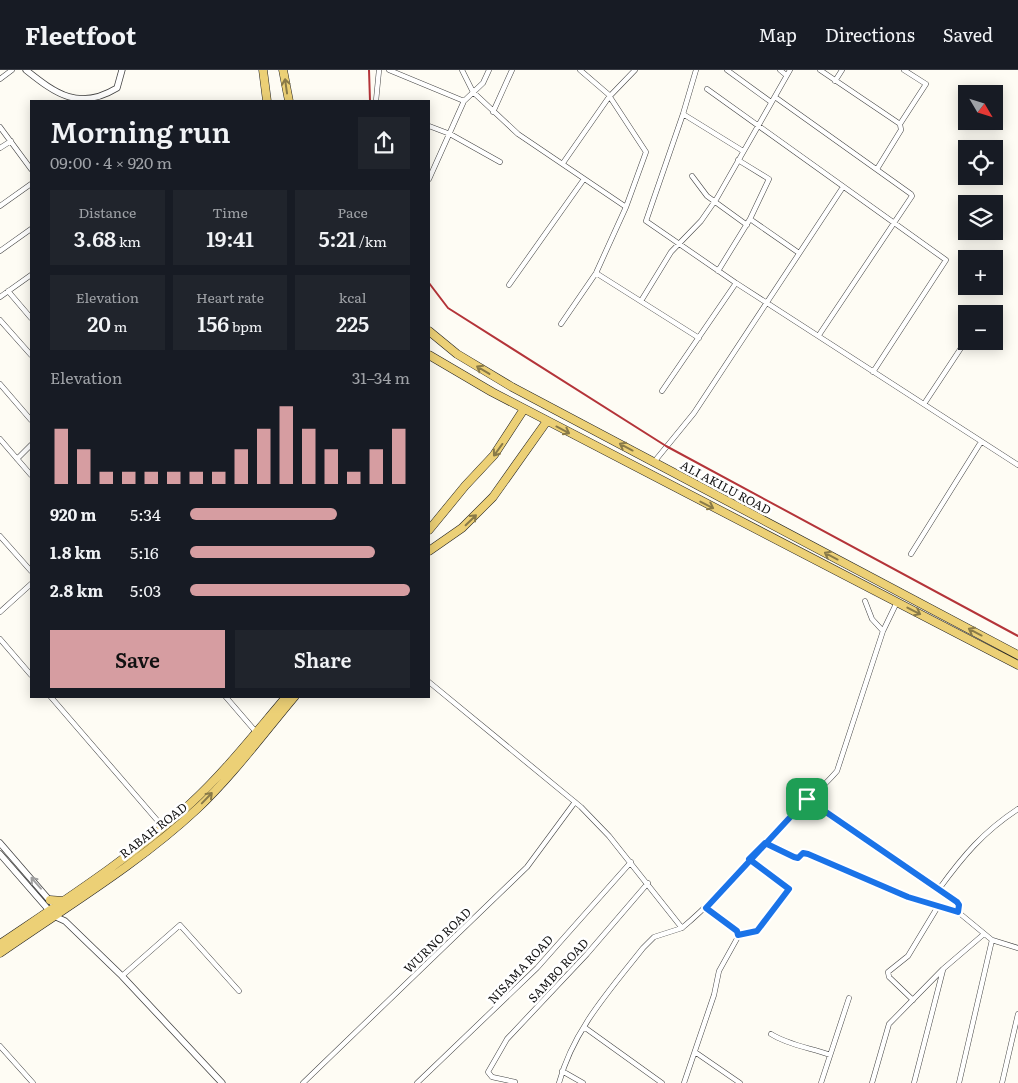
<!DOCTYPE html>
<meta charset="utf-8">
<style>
:root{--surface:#171b24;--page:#20242c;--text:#f1f3f6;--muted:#9ea1a6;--line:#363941;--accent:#d69da1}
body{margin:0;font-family:Literata,serif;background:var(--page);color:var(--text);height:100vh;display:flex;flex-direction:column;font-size:19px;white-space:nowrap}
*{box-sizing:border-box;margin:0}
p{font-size:16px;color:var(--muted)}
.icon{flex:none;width:28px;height:28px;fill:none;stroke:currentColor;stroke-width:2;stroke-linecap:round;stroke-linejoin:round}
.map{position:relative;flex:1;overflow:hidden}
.details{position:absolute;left:30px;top:30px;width:400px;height:598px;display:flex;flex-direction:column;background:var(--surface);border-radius:0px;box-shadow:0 2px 12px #0003}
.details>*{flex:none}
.needle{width:32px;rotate:128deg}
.buttons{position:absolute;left:958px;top:15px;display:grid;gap:10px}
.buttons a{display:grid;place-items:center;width:45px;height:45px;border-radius:0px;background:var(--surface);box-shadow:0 2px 12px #0003;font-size:25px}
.pin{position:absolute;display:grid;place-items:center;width:42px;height:42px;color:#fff;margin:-21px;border-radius:10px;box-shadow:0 2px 8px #0006}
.round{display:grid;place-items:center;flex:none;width:52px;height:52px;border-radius:0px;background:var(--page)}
.headline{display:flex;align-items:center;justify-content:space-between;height:85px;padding:0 20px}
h1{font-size:28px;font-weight:600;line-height:38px}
.metrics{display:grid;grid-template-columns:repeat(3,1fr);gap:8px;height:85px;padding:5px 20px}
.metrics div{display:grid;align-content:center;border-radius:0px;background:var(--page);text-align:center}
.metrics b{font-size:21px;font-weight:600}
.metrics small{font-size:14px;font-weight:400}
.metrics p{font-size:14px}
.chart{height:140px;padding:10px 20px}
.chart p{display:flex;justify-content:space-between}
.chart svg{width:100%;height:90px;margin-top:5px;stroke:var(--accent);stroke-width:6}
.button{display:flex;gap:10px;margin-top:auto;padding:10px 20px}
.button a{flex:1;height:58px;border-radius:0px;background:var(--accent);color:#111;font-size:20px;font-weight:600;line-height:58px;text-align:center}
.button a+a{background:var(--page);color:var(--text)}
ul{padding:0 20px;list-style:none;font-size:16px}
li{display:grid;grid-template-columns:80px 60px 1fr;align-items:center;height:38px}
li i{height:12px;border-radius:6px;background:var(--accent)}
header{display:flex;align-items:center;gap:30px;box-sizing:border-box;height:70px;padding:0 25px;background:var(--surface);border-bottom:1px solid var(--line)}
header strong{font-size:24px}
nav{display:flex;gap:28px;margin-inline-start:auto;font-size:18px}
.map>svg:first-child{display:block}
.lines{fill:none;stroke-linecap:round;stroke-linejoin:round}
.minor-casing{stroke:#434343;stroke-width:5.5}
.tertiary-casing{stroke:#434343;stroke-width:7}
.primary-casing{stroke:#212121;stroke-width:9}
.minor{stroke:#fff;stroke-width:4.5}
.tertiary{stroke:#fff;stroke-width:5.5}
.primary{stroke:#ecd076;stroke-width:8}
.rail{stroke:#b43439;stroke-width:2}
.oneway{stroke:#897a48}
.oneway2{stroke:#9f9f9f}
.route-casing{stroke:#fff;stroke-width:10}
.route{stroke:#1a73e8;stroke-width:6}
.labels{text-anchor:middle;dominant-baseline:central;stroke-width:5;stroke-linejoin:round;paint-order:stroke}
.street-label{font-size:12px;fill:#101010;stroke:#fff}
</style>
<header>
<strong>Fleetfoot</strong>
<nav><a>Map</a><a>Directions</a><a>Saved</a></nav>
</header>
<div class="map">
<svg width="1018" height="1013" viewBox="0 0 1018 1013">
<rect width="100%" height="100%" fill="#fefcf4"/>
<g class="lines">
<g class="minor-casing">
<path id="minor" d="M389 0 464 31
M462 0 473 22 518 64 626 137
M696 0 683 44 646 151 736 213 1018 395
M727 0 771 32
M780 0 786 5
M820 0 900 54
M0 9 12 0
M835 11 842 0
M707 19 946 190 873 302
M775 27 911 124 912 126 819 265
M376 31 379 0
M493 42 512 0
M683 44 743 81
M429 56 450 64 500 92
M0 57 31 99
M0 78 11 71
M563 93 609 27 635 0
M877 99 901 60 900 54 926 14 904 0
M692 106 707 126 747 155
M429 109 464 31 483 13 489 0
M0 136 31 114
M750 149 799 183
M0 181 31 159
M718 201 750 149 769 109 738 90
M596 203 699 268
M509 215 584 109
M8 221 31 248
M0 227 31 205
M641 231 671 182 701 151 717 128 790 0
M0 250 31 285
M561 254 596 203 626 137 646 82 608 24 580 0
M0 314 31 350
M662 321 736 213
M924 334 961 278
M0 369 31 405
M17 389 31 375
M654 392 694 343 843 117
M0 466 31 501
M911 484 981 372
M865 531 872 549 883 561
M0 542 31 514
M0 569 31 605
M429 612 581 737 609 766 682 858C719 827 749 790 782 755 800 736 821 720 837 701L883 561 897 532
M50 626 163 757
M225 626 256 662
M807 729 939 819C963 786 983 762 1018 739
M765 773 794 787 798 788 803 783 808 784 908 827 958 842 992 870 1018 878
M939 819 959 835 958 842
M739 865 757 861 789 819 749 789
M122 906 180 855 239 921
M913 930 889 907 888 902 908 886 937 838
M584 957 662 1013
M771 964C788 975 811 978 830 985
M0 976 33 1013
M695 982 740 1013
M562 1001 583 1013
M515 1012 492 1007 488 1002 507 969 587 884 648 813
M303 1013 527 797 575 732
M417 1013 537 898 631 792
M559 1013C573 960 610 920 643 878L654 867 682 858
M684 1013 714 925 719 901 739 865 737 861 706 838
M821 1013 849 928
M872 1013 889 954 943 899 984 864
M914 1013 943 900
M959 1013 992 870
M1002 1013 1018 944"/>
</g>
<g class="tertiary-casing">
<path id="tertiary" d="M26 0C56 24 79 41 117 18L122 0
M0 773 51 832
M0 784 54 846 65 851 122 906 222 1013"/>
</g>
<g class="primary-casing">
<path id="primary" d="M263 0 267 31
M283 0 289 31
M429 261 457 284 512 317 1018 585
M429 285 492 322 1018 595
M429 460 465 416 494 385 524 339
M429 481 462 458 493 427 547 351
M50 830 64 831
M0 874C65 830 132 787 190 734 225 702 256 662 287 626
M0 883C66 837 138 794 197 739 233 705 263 664 295 626"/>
</g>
<use href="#minor" class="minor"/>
<use href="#tertiary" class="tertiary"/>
<use href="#primary" class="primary"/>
<path class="rail" d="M369 0 370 31
M429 213 448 238 666 376 1018 566"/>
</g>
<defs><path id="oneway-shaft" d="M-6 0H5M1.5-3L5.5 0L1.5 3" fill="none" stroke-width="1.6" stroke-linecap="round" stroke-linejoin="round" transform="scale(1.25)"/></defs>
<g class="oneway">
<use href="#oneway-shaft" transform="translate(286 16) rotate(-98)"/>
<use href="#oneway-shaft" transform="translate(483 300) rotate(-149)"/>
<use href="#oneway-shaft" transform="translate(563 360) rotate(28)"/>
<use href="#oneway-shaft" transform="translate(626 377) rotate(-152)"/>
<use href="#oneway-shaft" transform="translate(498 380) rotate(126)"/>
<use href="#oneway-shaft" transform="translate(707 435) rotate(27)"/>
<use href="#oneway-shaft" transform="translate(471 450) rotate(-44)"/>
<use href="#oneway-shaft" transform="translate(831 486) rotate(-152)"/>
<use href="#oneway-shaft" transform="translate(914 541) rotate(27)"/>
<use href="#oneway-shaft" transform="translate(975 562) rotate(-152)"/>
<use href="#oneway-shaft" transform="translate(207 728) rotate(-46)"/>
</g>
<use class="oneway2" href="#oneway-shaft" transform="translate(36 813) rotate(-131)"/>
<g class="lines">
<g class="route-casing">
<path id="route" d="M807 729 706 838 737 861 738 865 757 861 789 819 749 789 765 773 794 787 798 788 803 783 808 784 908 827 958 842 959 835 957 832 807 729"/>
</g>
<use href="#route" class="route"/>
</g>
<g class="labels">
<g class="street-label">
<text transform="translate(726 417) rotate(28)">ALI AKILU ROAD</text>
<text transform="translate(153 760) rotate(-38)">RABAH ROAD</text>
<text transform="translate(437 870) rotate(-44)">WURNO ROAD</text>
<text transform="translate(520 899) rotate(-47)">NISAMA ROAD</text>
<text transform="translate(558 900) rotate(-47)">SAMBO ROAD</text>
</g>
</g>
</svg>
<div class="buttons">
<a><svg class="needle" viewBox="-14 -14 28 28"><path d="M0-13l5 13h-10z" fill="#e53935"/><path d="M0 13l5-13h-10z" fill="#9ea1a6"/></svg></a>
<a><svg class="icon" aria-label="locate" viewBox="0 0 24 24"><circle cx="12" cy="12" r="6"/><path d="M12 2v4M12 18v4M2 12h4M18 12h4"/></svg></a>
<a><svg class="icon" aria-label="layers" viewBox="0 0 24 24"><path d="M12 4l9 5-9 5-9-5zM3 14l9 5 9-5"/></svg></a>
<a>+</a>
<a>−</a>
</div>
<div class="pin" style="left:807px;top:729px;background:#1e9e55"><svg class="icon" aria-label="arrive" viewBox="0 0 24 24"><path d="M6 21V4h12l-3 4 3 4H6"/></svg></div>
<section class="details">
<div class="headline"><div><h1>Morning run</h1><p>09:00 · 4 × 920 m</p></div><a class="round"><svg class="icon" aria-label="share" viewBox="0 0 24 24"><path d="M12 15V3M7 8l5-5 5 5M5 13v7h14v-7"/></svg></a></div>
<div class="metrics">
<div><p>Distance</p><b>3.68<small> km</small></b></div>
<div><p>Time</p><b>19:41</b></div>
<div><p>Pace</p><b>5:21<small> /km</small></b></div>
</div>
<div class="metrics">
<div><p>Elevation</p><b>20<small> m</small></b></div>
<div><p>Heart rate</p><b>156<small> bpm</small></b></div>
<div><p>kcal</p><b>225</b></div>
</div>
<div class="chart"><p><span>Elevation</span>31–34 m</p>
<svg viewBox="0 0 160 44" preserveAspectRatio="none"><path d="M5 44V17M15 44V27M25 44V38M35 44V38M45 44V38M55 44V38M65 44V38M75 44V38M85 44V27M95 44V17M105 44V6M115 44V17M125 44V27M135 44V38M145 44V27M155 44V17"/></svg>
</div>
<ul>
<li><b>920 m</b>5:34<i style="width:67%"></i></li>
<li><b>1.8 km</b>5:16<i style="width:84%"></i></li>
<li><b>2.8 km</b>5:03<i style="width:100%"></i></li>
</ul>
<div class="button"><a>Save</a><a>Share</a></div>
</section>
</div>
